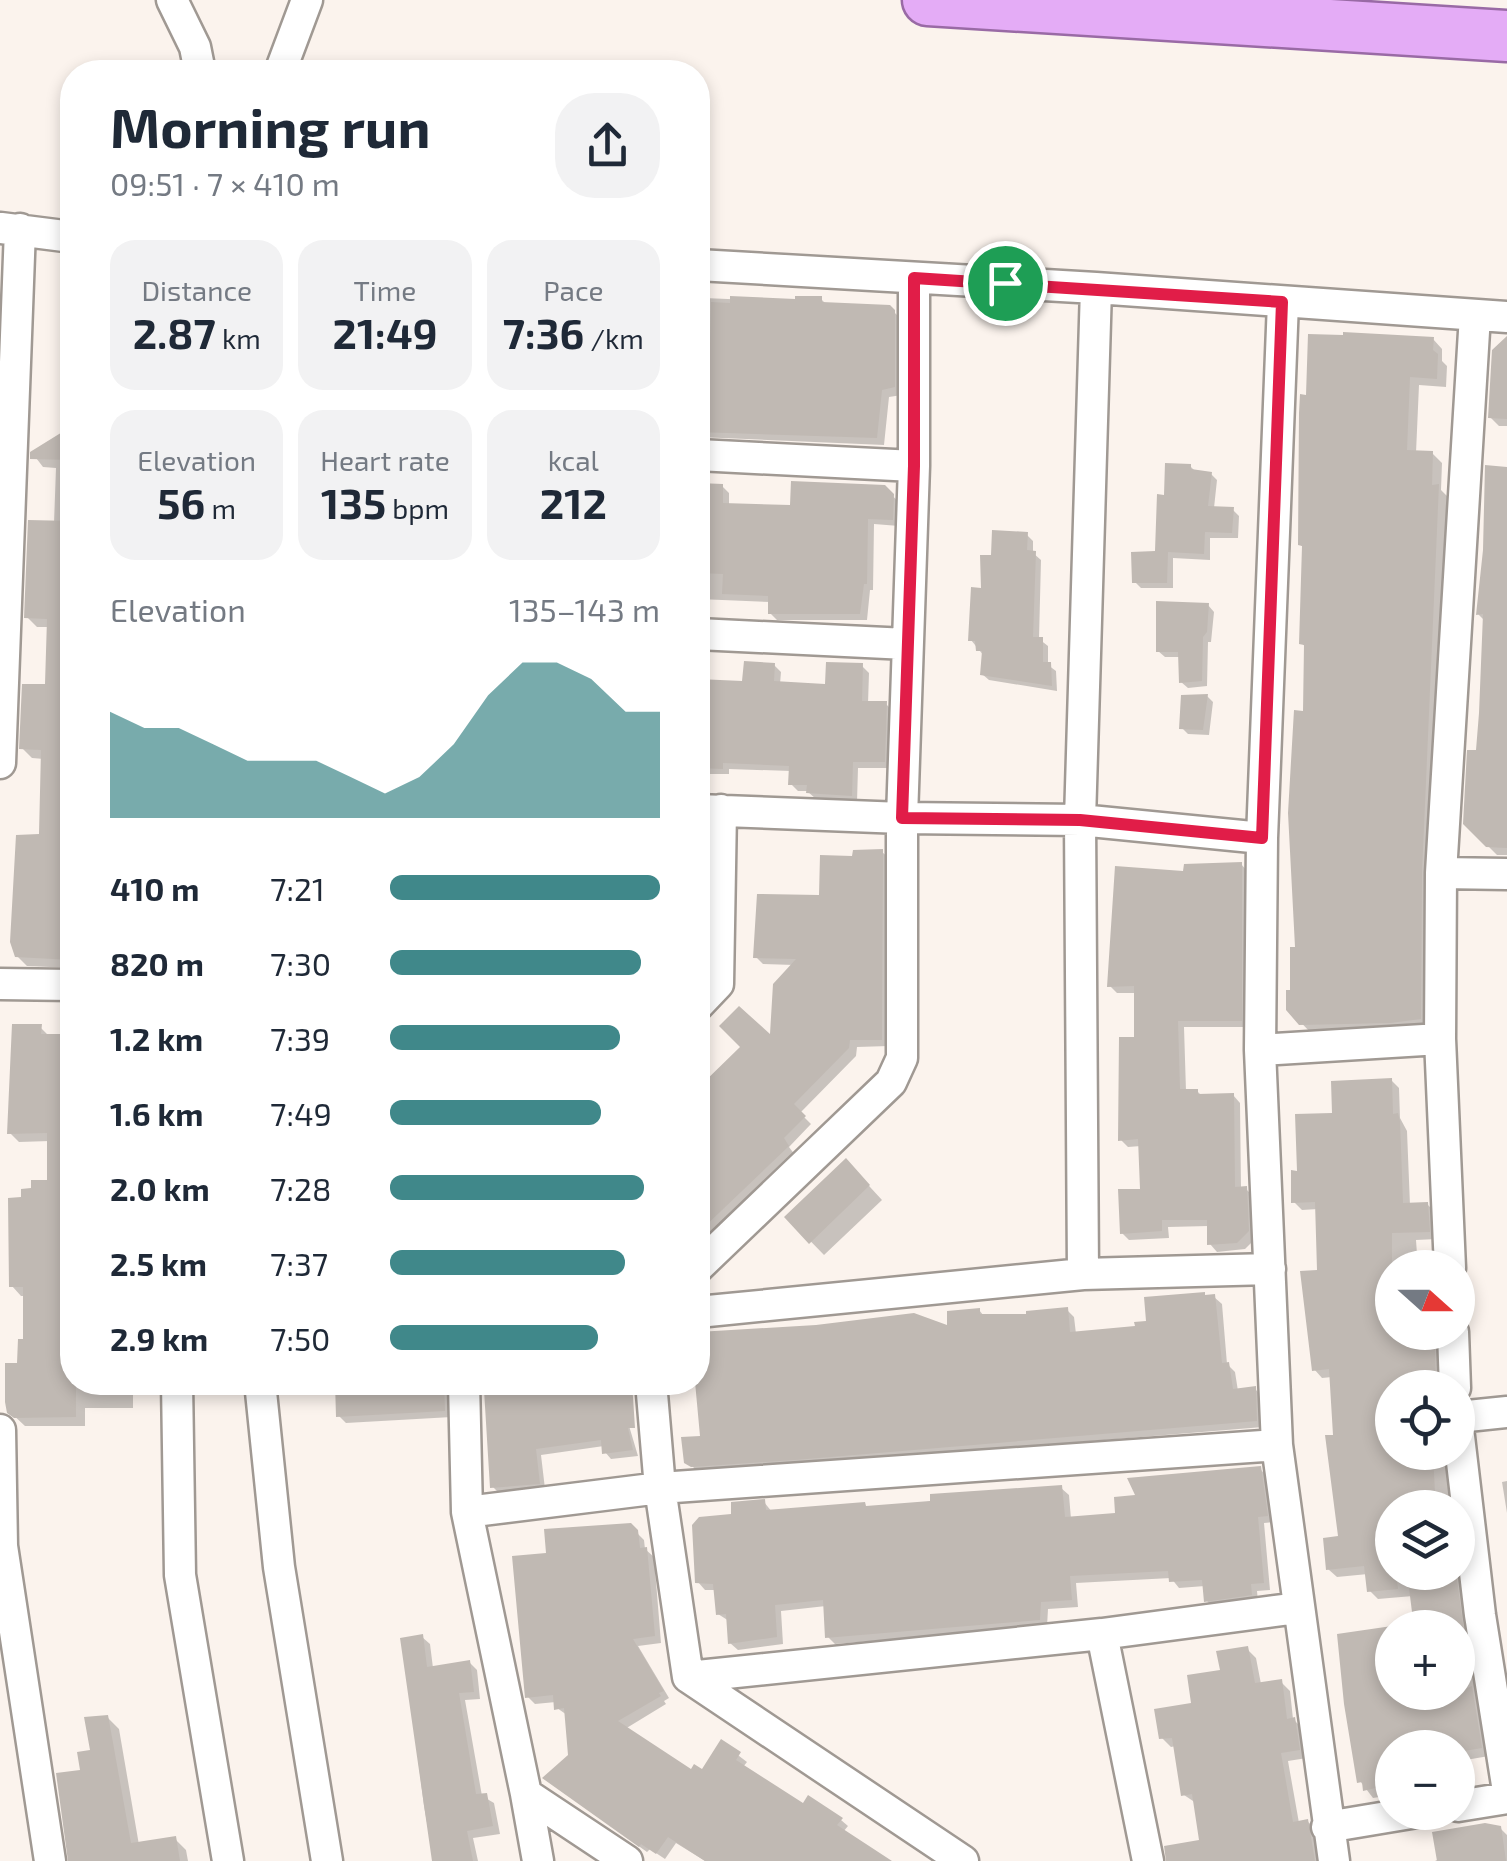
<!DOCTYPE html>
<meta charset="utf-8">
<style>
:root{--surface:#fff;--page:#f2f2f3;--text:#1f2937;--muted:#747a83;--accent:#40888a}
body{margin:0;font-family:"Exo 2",sans-serif;background:var(--page);color:var(--text);height:100vh;display:flex;flex-direction:column;font-size:38px;white-space:nowrap}
*{box-sizing:border-box;margin:0}
p{font-size:32px;color:var(--muted)}
.icon{flex:none;width:55px;height:55px;fill:none;stroke:currentColor;stroke-width:2;stroke-linecap:round;stroke-linejoin:round}
.map{position:relative;flex:1;overflow:hidden}
.drawer{position:absolute;left:60px;top:60px;width:650px;height:1335px;display:flex;flex-direction:column;background:var(--surface);border-radius:40px;box-shadow:0 5px 15px #0003}
.drawer>*{flex:none}
.needle{width:65px;rotate:111deg}
.fabs{position:absolute;left:1375px;top:1250px;display:grid;gap:20px}
.fabs a{display:grid;place-items:center;width:100px;height:100px;border-radius:50%;background:var(--surface);box-shadow:0 5px 15px #0003;font-size:50px}
.pin{position:absolute;display:grid;place-items:center;width:85px;height:85px;color:#fff;margin:-42px;border:5px solid #fff;border-radius:50%;box-shadow:0 2px 10px #0007}
.round{display:grid;place-items:center;flex:none;width:105px;height:105px;border-radius:40px;background:var(--page)}
.headline{display:flex;align-items:center;justify-content:space-between;height:170px;padding:0 50px}
h1{font-size:55px;font-weight:700;line-height:75px}
.stats{display:grid;grid-template-columns:repeat(3,1fr);gap:15px;height:170px;padding:10px 50px}
.stats div{display:grid;align-content:center;border-radius:25px;background:var(--page);text-align:center}
.stats b{font-size:42px;font-weight:700}
.stats small{font-size:28px;font-weight:400}
.stats p{font-size:28px}
.chart{height:280px;padding:20px 50px}
.chart p{display:flex;justify-content:space-between}
.chart svg{width:100%;height:180px;margin-top:10px;fill:var(--accent);opacity:.7}
ul{padding:0 50px;list-style:none;font-size:32px}
li{display:grid;grid-template-columns:160px 120px 1fr;align-items:center;height:75px}
li i{height:25px;border-radius:12px;background:var(--accent)}
.map>svg:first-child{display:block}
.shadow{fill:#0003}
.building{fill:#c0b9b3}
.lines{fill:none;stroke-linecap:round;stroke-linejoin:round}
.minor-casing{stroke:#a09993;stroke-width:35}
.trunk-casing{stroke:#996aa5;stroke-width:55}
.minor{stroke:#fff;stroke-width:30}
.trunk{stroke:#e4acf6;stroke-width:50}
.route-casing{stroke:#fff;stroke-width:20}
.route{stroke:#e11d48;stroke-width:12}
</style>
<div class="map">
<svg width="1507" height="1861" viewBox="0 0 1507 1861">
<rect width="100%" height="100%" fill="#fbf3ed"/>
<path class="shadow" d="M698 291 704 298 797 302 821 299 827 305 889 307 902 320V395L889 397 884 445 698 437Z
M1433 339 1442 349V361L1447 366 1446 387 1419 385 1416 453H1432L1442 463 1441 490 1447 496 1431 884 1430 1028 1311 1033 1288 1009 1298 950 1306 713V648L1302 643 1305 549 1300 544Z
M1507 344V426H1499L1490 417Z
M72 429V968L27 966 17 956 41 836 44 759 32 758 22 748 47 687 49 627H37L27 617 54 523 56 468 43 467 33 454Z
M1190 466 1196 472 1211 474 1217 480 1214 508 1233 510 1239 516 1238 538H1210V560L1173 558V588H1141L1134 581 1158 554 1166 497Z
M1507 471V855H1497L1465 823 1478 753 1485 621 1478 614Z
M698 485 722 486 729 493V505L792 507 884 488 900 503 899 526 874 524 873 590H870L867 620H777L770 613 771 602 698 599Z
M1027 535 1033 541V553L1041 560 1039 639 1048 646V665L1056 671 1057 691 989 680 982 674 984 656 971 640 994 558Z
M1208 605 1214 612 1211 642H1208L1207 686 1188 688 1181 682V657H1165L1158 651Z
M774 665 781 672 780 684 827 686 862 666 869 673 868 704H886L893 711 891 768H858L857 802 816 799 807 791H798L791 784V771L729 769V774H698V681L744 683Z
M1207 696 1213 702 1209 735 1188 734 1182 728Z
M698 846 708 863 706 945H703V963L698 962Z
M882 852 890 859 889 1046 857 1047 856 1056 800 1113 811 1124 789 1147 795 1155 704 1242 701 1239 698 1243V1091L744 1047 772 1040 794 965 763 964 756 957 821 897 855 858Z
M1241 864 1248 872V1027H1184L1186 1091H1197L1202 1096 1233 1095 1240 1103 1241 1189H1246L1253 1196 1255 1239 1245 1249 1217 1252 1210 1244 1209 1226 1168 1227 1169 1238 1129 1240 1122 1233 1142 1191 1141 1146 1128 1147 1121 1140 1136 1039 1137 993H1117L1110 986 1186 874Z
M40 1027 50 1037H72V1382H133V1408H85V1426H25L10 1412 26 1341V1296H21L12 1286 24 1200 50 1182V1141L19 1142 10 1133Z
M1391 1080 1399 1088 1400 1118 1407 1131 1410 1205 1427 1204 1436 1213 1437 1239 1416 1240 1418 1268H1392V1332H1444L1443 1388H1392V1452H1448L1454 1500 1436 1502 1437 1508H1392V1572H1458V1563L1462 1567 1489 1756 1460 1761 1461 1769H1458V1748H1392V1795L1373 1798 1360 1781 1340 1636 1392 1628V1692H1458V1628H1397L1416 1625 1413 1596 1378 1599 1369 1590 1368 1574 1337 1577 1328 1569 1340 1539 1332 1377 1322 1378 1314 1369 1320 1273 1318 1209 1302 1210 1294 1202 1299 1174 1335 1115Z
M859 1175 882 1200 824 1255 787 1217Z
M1214 1297 1222 1304 1227 1364 1235 1372 1238 1391 1255 1389 1262 1396 1263 1427 700 1473 686 1461 702 1438 698 1335 726 1331 950 1329 979 1310 984 1316H1029L1067 1310 1074 1317 1076 1334 1137 1329Z
M337 1382H450L452 1417 346 1423 339 1416Z
M516 1382H616L638 1456 611 1459 605 1452 604 1446 541 1455 545 1489 499 1493 493 1487Z
M1260 1469 1267 1476 1274 1522 1264 1523 1270 1590 1257 1591 1258 1602 1214 1608 1206 1600 1205 1586 1179 1588 1171 1578 1076 1583 1078 1607 1048 1609 1047 1627 835 1644 828 1637 826 1606 781 1611 783 1644 738 1650 730 1643 729 1621 718 1614 716 1590H705L698 1582 733 1517 764 1502 772 1512 868 1508 1061 1488 1069 1495 1071 1519 1118 1515Z
M1507 1481V1513L1502 1482Z
M630 1526 644 1540 645 1549 654 1557 661 1643 638 1646 669 1698 664 1701 666 1704 625 1729 691 1772 703 1773 722 1743 747 1762 743 1767 804 1806 841 1820 848 1826 843 1832 887 1861H705L676 1843 665 1859 650 1849 647 1852 553 1785 570 1756 567 1715 557 1708 556 1702 535 1704 528 1697 549 1555Z
M422 1637 430 1644 433 1668 469 1662 477 1670 480 1699 465 1700 482 1796 494 1803 500 1834 473 1838 478 1861H434L424 1806 403 1640Z
M1247 1649 1256 1658 1261 1684 1281 1682 1290 1691 1293 1719 1303 1729 1307 1758 1288 1761 1299 1823 1308 1822 1317 1830 1323 1861H1187L1202 1842 1196 1803 1184 1795 1176 1746 1171 1747 1162 1738Z
M107 1717 119 1729 139 1845 175 1839 186 1850 188 1861H69L83 1772Z
M1500 1828 1507 1835V1861H1435Z"/>
<path class="building" d="M730 296 795 299V296H822V302L890 305 895 310V387L882 390 877 438 698 432V366H704V344H710L711 302 730 303Z
M1343 332 1434 337 1433 350 1438 354 1437 379 1410 377 1407 450 1433 451 1432 485 1439 484 1422 873 1421 1019 1390 1023 1299 1025 1286 1010V990H1290V947H1295L1288 813 1294 710 1303 711 1304 645 1299 644 1302 546 1298 545 1299 413 1300 394 1306 395 1308 334 1343 335Z
M1507 336V419L1488 418 1492 350Z
M72 426V460L30 459V452Z
M1165 463 1191 464V469L1212 472 1208 506 1234 507 1232 533 1205 532 1204 554 1168 552 1167 583H1132L1131 552 1155 551 1157 494 1164 495Z
M1485 465 1507 467V848L1486 847 1463 824 1467 750H1476L1479 713 1483 614 1476 615 1483 550Z
M791 481 885 485 894 494 893 520 868 519 867 584H864L860 614H768V596L722 594 723 574 698 573V483L723 484V503L790 505Z
M28 520 72 521V960L15 957 10 942 16 835 39 834 41 750 19 749 22 684H45L47 619 24 618Z
M992 530 1028 532 1027 550 1036 551 1033 637H1043V662H1051L1052 686 980 675 982 651H976L975 641H968L971 587 981 588 980 555H991Z
M1156 601 1209 603 1207 632 1203 637 1202 681 1179 683 1178 652H1156Z
M744 661 775 663 774 681 825 684 826 662 863 663 862 701H887L885 762H853L852 796 806 793 807 785H788L789 766 723 763V769L698 768V679L742 681Z
M1208 694 1203 730 1179 729 1181 695Z
M883 849 882 1040H850L849 1048 794 1104 806 1116 784 1138 789 1146 698 1233V1088L740 1047 719 1026 739 1006 770 1034 773 984 796 959 753 958 757 894 819 895 820 855 852 856 853 850Z
M1242 862V1021H1178L1180 1089H1198V1094L1234 1093 1235 1187 1247 1186 1249 1231 1237 1243 1207 1245V1220H1162V1231L1120 1234 1118 1189H1140L1138 1139 1118 1141 1119 1037H1134V986L1107 987 1115 866 1183 871 1184 864Z
M12 1024H42L41 1034H72V1382H76V1417L14 1418 7 1413 5 1402V1363H17L18 1339H23V1287H9L8 1198 21 1197V1189L31 1188V1180H47V1133L7 1134Z
M1392 1078 1393 1114 1398 1113 1400 1121 1403 1203 1428 1202 1430 1232 1392 1233V1332H1406L1407 1344 1435 1342 1436 1388H1392V1452H1433L1435 1494H1429L1431 1508H1392V1572H1396L1398 1589 1367 1592 1364 1566 1326 1570 1323 1538 1338 1536 1325 1435H1333L1329 1369 1312 1371 1300 1271 1317 1270 1315 1202 1291 1203V1170L1297 1171 1295 1114 1332 1113 1331 1081Z
M846 1158 870 1185 809 1244 784 1217Z
M1205 1292V1295L1215 1294 1222 1363 1229 1362 1233 1389 1256 1386 1257 1421 795 1460 691 1467 684 1463 681 1437 700 1436 695 1382 698 1332 816 1325 914 1313 947 1325V1311L980 1308V1314H1026V1311L1068 1307 1070 1332 1135 1326 1134 1322 1146 1321 1144 1297Z
M335 1382H444L445 1411 336 1417Z
M547 1382H632L635 1428H628L633 1450 602 1454 601 1440 536 1449 540 1484 490 1488 484 1390Z
M1261 1466 1268 1516 1258 1517 1264 1583 1251 1584 1252 1595 1204 1602 1202 1580 1169 1582 1168 1571 1070 1576 1072 1600 1041 1602 1040 1620 825 1638 823 1600 775 1605 777 1637 728 1644 726 1614 716 1615 713 1584 695 1583 692 1525 699 1517 731 1514V1502L765 1499 766 1510 865 1502 866 1506 930 1501V1494L1062 1485 1065 1517 1115 1513 1114 1497 1135 1495 1127 1478Z
M631 1523 638 1530 640 1548 647 1547 655 1636 633 1639 664 1691 659 1693 661 1696 618 1721 691 1769 694 1764 702 1769 721 1739 741 1752 736 1760 803 1803 808 1795 843 1818 837 1825 892 1861H705L668 1837 656 1854 641 1844 639 1847 542 1778 568 1755 564 1708 554 1710 553 1695 525 1698 512 1556 546 1553 544 1529Z
M1407 1572H1456L1464 1631 1458 1630V1628H1414Z
M1392 1626V1692H1458L1472 1686 1482 1748 1458 1752V1748H1392V1784L1363 1791 1362 1782 1357 1783 1344 1704 1337 1634Z
M423 1634 427 1667 470 1660 474 1692 459 1693 476 1794 487 1793 493 1826 467 1831 473 1861H432L400 1638Z
M1248 1646 1255 1683 1282 1679 1287 1719 1295 1717 1300 1750 1281 1753 1293 1822 1308 1819 1315 1861H1166L1164 1846 1199 1840 1192 1794 1181 1796 1172 1738 1159 1739 1154 1709 1191 1703 1187 1675 1220 1670 1216 1651Z
M108 1715 131 1843 176 1836 180 1861H68L56 1773 80 1770 77 1752 90 1750 84 1717Z
M1485 1823 1501 1826 1506 1861H1437L1432 1832Z"/>
<g class="lines">
<g class="minor-casing">
<path id="minor" d="M172 0 195 47 200 72
M280 72 307 0
M1 228 72 237
M698 265 1096 288 1507 317
M1283 302 1262 838 1260 1050 1277 1445 1334 1861
M698 455 914 466
M698 634 907 644
M0 763 20 229
M698 810 902 818 1080 820 1262 838
M1441 873 1507 874
M0 984 72 985
M698 1005 718 984 721 810
M1260 1050 1440 1039
M698 1267 891 1082 902 1058V818L914 466V279
M1450 1268 1440 1039 1441 873 1475 315
M1083 1274 1080 820 1096 288
M698 1312 1083 1274 1270 1269
M1453 1332 1455 1388
M177 1382 180 1575 228 1861
M260 1382 279 1567 327 1861
M464 1382 467 1512 526 1794 627 1861
M651 1382 660 1488 688 1677 963 1861
M1458 1417 1507 1412
M1458 1428 1480 1615 1507 1785
M0 1430 2 1546 50 1861
M467 1512 660 1488 1277 1445
M1102 1634 1148 1861
M688 1677 1102 1634 1298 1608
M526 1794 538 1861
M1458 1806 1507 1798
M1327 1827 1417 1812"/>
</g>
<g class="trunk-casing">
<path id="trunk" d="M928 0 1507 36"/>
</g>
<use href="#minor" class="minor"/>
<use href="#trunk" class="trunk"/>
</g>
<g class="lines">
<g class="route-casing">
<path id="route" d="M914 278 1282 302 1262 838 1080 820 902 818 914 466Z"/>
</g>
<use href="#route" class="route"/>
</g>
</svg>
<div class="fabs">
<a><svg class="needle" viewBox="-14 -14 28 28"><path d="M0-13l5 13h-10z" fill="#e53935"/><path d="M0 13l5-13h-10z" fill="#747a83"/></svg></a>
<a><svg class="icon" aria-label="locate" viewBox="0 0 24 24"><circle cx="12" cy="12" r="6"/><path d="M12 2v4M12 18v4M2 12h4M18 12h4"/></svg></a>
<a><svg class="icon" aria-label="layers" viewBox="0 0 24 24"><path d="M12 4l9 5-9 5-9-5zM3 14l9 5 9-5"/></svg></a>
<a>+</a>
<a>−</a>
</div>
<div class="pin" style="left:1005px;top:283px;background:#1e9e55"><svg class="icon" aria-label="arrive" viewBox="0 0 24 24"><path d="M6 21V4h12l-3 4 3 4H6"/></svg></div>
<section class="drawer">
<div class="headline"><div><h1>Morning run</h1><p>09:51 · 7 × 410 m</p></div><a class="round"><svg class="icon" aria-label="share" viewBox="0 0 24 24"><path d="M12 15V3M7 8l5-5 5 5M5 13v7h14v-7"/></svg></a></div>
<div class="stats">
<div><p>Distance</p><b>2.87<small> km</small></b></div>
<div><p>Time</p><b>21:49</b></div>
<div><p>Pace</p><b>7:36<small> /km</small></b></div>
</div>
<div class="stats">
<div><p>Elevation</p><b>56<small> m</small></b></div>
<div><p>Heart rate</p><b>135<small> bpm</small></b></div>
<div><p>kcal</p><b>212</b></div>
</div>
<div class="chart"><p><span>Elevation</span>135–143 m</p>
<svg viewBox="0 0 160 44" preserveAspectRatio="none"><path d="M0 44V18L10 22L20 22L30 26L40 30L50 30L60 30L70 34L80 38L90 34L100 26L110 14L120 6L130 6L140 10L150 18L160 18V44z"/></svg>
</div>
<ul>
<li><b>410 m</b>7:21<i style="width:100%"></i></li>
<li><b>820 m</b>7:30<i style="width:93%"></i></li>
<li><b>1.2 km</b>7:39<i style="width:85%"></i></li>
<li><b>1.6 km</b>7:49<i style="width:78%"></i></li>
<li><b>2.0 km</b>7:28<i style="width:94%"></i></li>
<li><b>2.5 km</b>7:37<i style="width:87%"></i></li>
<li><b>2.9 km</b>7:50<i style="width:77%"></i></li>
</ul>
</section>
</div>
